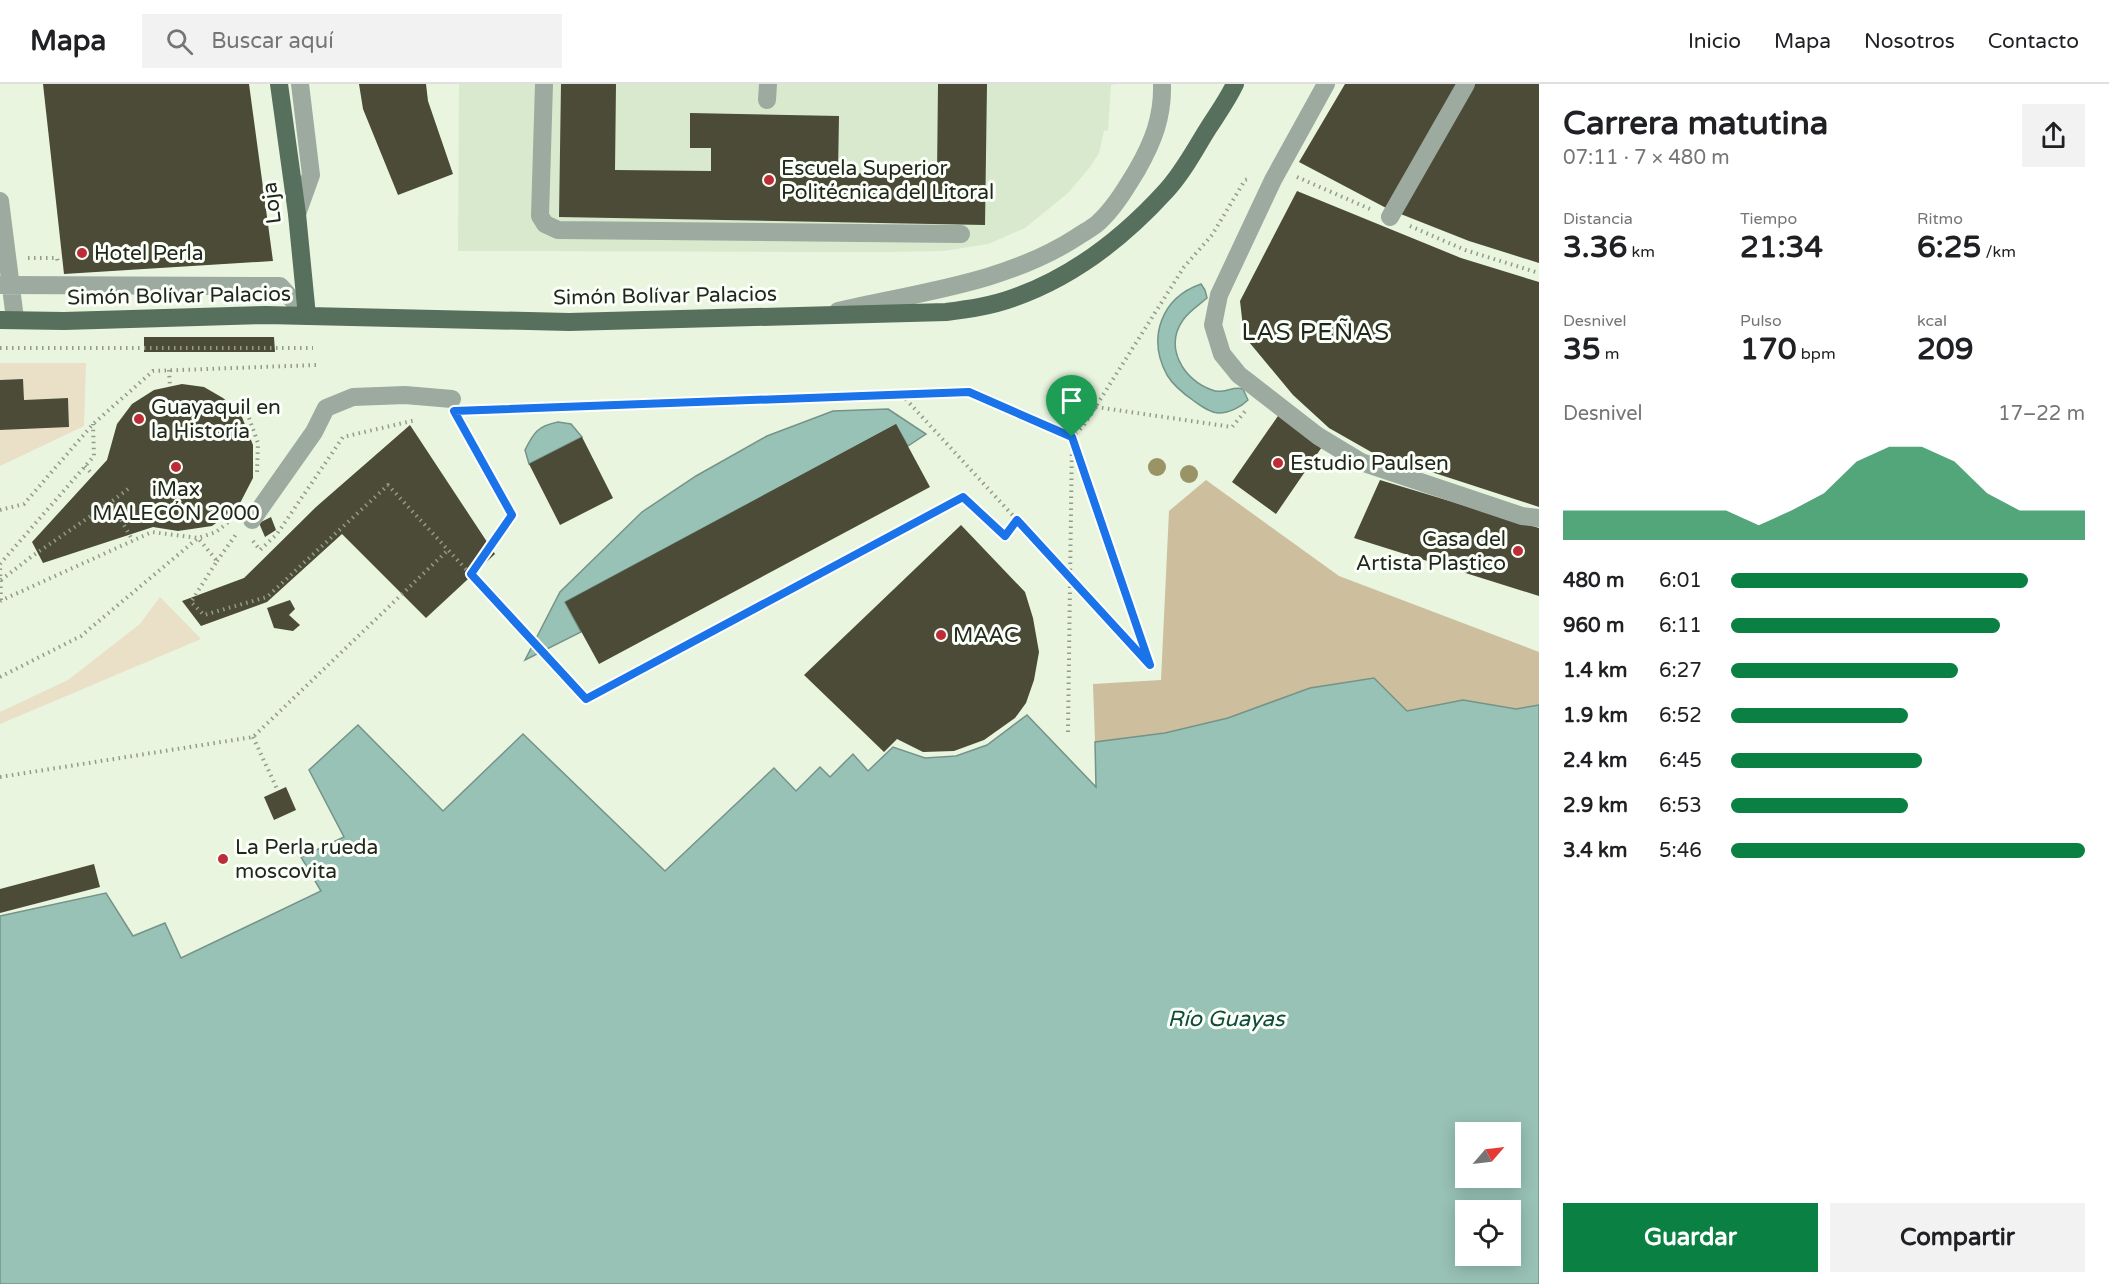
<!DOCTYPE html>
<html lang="es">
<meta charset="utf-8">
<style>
:root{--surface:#fff;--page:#f2f2f2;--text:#202124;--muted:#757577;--line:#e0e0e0;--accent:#0b8043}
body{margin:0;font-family:"Varela Round",sans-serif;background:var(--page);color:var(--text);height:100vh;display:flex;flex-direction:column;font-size:22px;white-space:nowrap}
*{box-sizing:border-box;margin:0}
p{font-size:20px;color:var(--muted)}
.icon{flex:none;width:33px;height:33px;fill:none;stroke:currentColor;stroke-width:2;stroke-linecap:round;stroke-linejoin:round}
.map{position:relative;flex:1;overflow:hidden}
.details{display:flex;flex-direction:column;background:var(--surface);width:570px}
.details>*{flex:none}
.needle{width:39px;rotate:62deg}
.controls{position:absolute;left:1455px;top:1038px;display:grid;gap:12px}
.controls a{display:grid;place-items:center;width:66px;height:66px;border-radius:0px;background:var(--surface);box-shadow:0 3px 15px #0003;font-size:30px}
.pin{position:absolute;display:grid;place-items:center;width:51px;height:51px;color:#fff;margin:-62px -26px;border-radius:50% 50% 50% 0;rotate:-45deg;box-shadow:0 0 6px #0007}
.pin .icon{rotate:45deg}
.round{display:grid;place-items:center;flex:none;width:63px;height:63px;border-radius:0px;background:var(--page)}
.head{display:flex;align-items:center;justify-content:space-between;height:102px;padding:0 24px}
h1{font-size:33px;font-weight:700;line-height:45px}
.metrics{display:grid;grid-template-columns:repeat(3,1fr);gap:9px;height:102px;padding:6px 24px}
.metrics div{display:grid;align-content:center}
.metrics b{font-size:30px;font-weight:700}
.metrics small{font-size:16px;font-weight:400}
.metrics p{font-size:16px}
.chart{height:168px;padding:12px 24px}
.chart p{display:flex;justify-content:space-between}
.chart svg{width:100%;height:108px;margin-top:6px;fill:var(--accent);opacity:.7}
.cta{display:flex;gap:12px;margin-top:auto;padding:12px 24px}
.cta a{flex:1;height:69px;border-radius:0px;background:var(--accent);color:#fff;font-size:24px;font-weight:700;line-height:69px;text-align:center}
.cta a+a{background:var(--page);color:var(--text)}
ul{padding:0 24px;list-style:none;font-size:20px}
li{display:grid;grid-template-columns:96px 72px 1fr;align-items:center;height:45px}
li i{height:15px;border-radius:8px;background:var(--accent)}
header{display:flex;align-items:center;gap:36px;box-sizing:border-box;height:84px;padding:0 30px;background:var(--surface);border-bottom:2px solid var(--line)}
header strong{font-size:28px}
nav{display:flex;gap:33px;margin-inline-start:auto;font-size:21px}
.search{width:420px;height:54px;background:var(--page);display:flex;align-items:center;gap:15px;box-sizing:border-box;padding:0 21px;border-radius:0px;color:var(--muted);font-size:22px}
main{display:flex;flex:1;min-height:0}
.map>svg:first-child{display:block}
.built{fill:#d9e9cd}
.green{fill:#eadfc7}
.forest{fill:#cdbe9d}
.water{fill:#98c2b5;stroke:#759388;stroke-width:1.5;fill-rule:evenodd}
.building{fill:#4b4b38}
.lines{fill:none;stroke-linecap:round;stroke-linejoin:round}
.path{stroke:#939b8b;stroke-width:4;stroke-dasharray:1.5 4.5;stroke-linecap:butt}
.minor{stroke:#9caa9f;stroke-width:18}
.major{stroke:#576f5d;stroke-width:18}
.path-bridge{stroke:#939b8b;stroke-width:4;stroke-dasharray:1.5 4.5;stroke-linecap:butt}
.tree{fill:#999366}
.route-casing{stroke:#fff;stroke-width:12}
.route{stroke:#1a73e8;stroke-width:8}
.poi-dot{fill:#bd2c37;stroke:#fafff7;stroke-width:2}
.labels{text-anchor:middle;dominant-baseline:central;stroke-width:6;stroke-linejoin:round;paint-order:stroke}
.poi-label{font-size:21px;fill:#22261e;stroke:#fafff7;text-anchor:start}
.street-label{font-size:21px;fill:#22261e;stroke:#fafff7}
.water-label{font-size:22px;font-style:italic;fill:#104a3d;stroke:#fafff7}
.quarter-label{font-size:24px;letter-spacing:1.5px;fill:#22261e;stroke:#fafff7}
</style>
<header>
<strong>Mapa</strong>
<div class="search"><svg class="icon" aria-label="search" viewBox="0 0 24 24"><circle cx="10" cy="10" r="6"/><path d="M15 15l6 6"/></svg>Buscar aquí</div>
<nav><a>Inicio</a><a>Mapa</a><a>Nosotros</a><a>Contacto</a></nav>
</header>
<main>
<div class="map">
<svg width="1539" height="1200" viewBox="0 0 1539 1200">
<rect width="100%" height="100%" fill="#e9f5df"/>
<path class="built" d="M459 0H1117L1111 1 1108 46 1104 47 1099 69 1090 83 1068 109 1025 144 988 160 944 167 882 168 458 167Z"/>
<path class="green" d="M0 279H86L84 342 0 382V346L69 342 68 314 24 316 0 296Z
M160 513 201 555 0 640V628L68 596 140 540Z"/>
<path class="forest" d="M1206 396 1339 492 1539 568V621L1516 625 1463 616 1407 627 1228 634 1165 649 1095 658 1093 600 1161 596 1169 427Z"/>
<path class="water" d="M1201 200 1205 206 1207 214C1199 221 1189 227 1183 236 1164 263 1183 296 1212 306 1224 311 1233 301 1243 305L1248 316C1241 323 1229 329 1219 329 1210 329 1201 322 1194 317 1184 310 1173 301 1167 291 1147 254 1161 214 1201 200Z
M888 325 926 350 908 362 896 341 565 518 581 548 525 576 560 508 642 428 696 392 767 352 833 327Z
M558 338 571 340 582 353 529 380 525 366C534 348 538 342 558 338Z
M1374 594 1407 627 1463 616 1516 625 1539 621V1200H0V832L106 809 133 852 165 839 181 874 321 807 301 773 344 753 309 686 358 641 443 727 523 650 665 787 774 684 796 707 820 683 830 693 853 670 868 687 893 663 925 674 956 672 987 661 1027 631 1096 703 1095 658 1165 649 1228 634 1310 604ZM1510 1048V1094H1466V1048ZM1510 1126V1172H1466V1126Z"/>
<path class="building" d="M43 0H249L273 177 64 190Z
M359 0H426L428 17 453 90 398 111 363 25Z
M561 0H616L615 86 711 87V64H690V29L839 32 838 89 937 91 938 0H987L985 141 559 133Z
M1345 0H1539V179L1469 157 1388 125 1299 78Z
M1297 107 1461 174 1539 198V423L1373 369 1329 344 1293 311 1244 252 1240 217Z
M144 253H274L275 268H144Z
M23 295 24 316 68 314 69 343 0 346V296Z
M182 300 204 303 223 314 240 328 253 361V394L238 423 212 442 178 447 153 443 43 479 32 458 107 376 117 340 132 320 154 306Z
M1280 329 1324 360 1276 430 1232 398Z
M896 340 930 403 599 580 565 518Z
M410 341 495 470 426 534 342 450 267 518 201 542 182 517 244 494 316 423Z
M582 353 613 414 560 441 529 380Z
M1380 396 1539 444V512L1354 454Z
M271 433 276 446 265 453 259 439Z
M961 441 1025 508 1033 534 1039 568 1034 596 1026 619 1015 634 984 656 954 667 923 668 897 655 884 668 804 591Z
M290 516 295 525 289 531 300 541 293 547 274 544 267 524Z
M286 703 296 726 274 736 264 713Z
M94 780 100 803 0 829V805Z"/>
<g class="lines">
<path class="path" d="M1297 93 1370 125
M1410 142 1465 166 1539 189
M28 174H57L58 179
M0 264H313
M169 286 170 303
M1096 323 1232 343 1247 325
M470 326 969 308 1072 353
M249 334 258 359 257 389
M459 335 512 431 471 490
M85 382 93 391
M128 405 111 418 133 457
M0 426 24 420 93 340 153 287 316 281
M253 457 260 466 277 450 343 353 416 336
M217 477 237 449
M1 496 31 473 111 418
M1 516 0 480 94 372 93 340
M0 517 152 448 198 454 216 448 231 436
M0 593 81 552 198 454 217 477 191 518 204 531 267 513 388 401 586 615 963 413 1005 452 1017 436 902 311
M1068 648 1072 353 1084 341 1184 183 1212 151 1245 96 1248 95
M253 653 278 707
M0 693 253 653 448 466"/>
<path class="minor" d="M544 0 540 132 545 140 558 146 961 150
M1326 0 1273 96 1219 211 1213 241 1222 270 1239 291 1247 297 1318 352 1361 378 1522 432 1539 434
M767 16 768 0
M0 117 15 235
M297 130 311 91 300 0
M1390 133 1466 0
M0 201 280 202 307 232
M838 227C919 208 1006 199 1077 153 1084 148 1093 144 1099 138 1115 123 1126 104 1137 86 1153 58 1163 33 1162 0
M252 436 314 348 326 324 353 313 405 311 452 315"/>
<path class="major" d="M279 0 297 130 307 232
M0 236 64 237 266 231 569 238 946 228C969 225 991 222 1013 214 1073 193 1123 154 1165 108 1183 89 1195 65 1209 43 1218 29 1228 15 1235 0"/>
<path class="path-bridge" d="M1017 436 1150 581 1072 353"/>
</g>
<g class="tree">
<circle cx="1157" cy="383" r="9"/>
<circle cx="1189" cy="390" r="9"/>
</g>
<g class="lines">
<g class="route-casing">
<path id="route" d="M969 308 1072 353 1150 581 1017 436 1005 452 963 413 586 615 471 490 512 431 454 327Z"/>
</g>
<use href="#route" class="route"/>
</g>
<g class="poi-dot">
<circle cx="769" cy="96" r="6"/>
<circle cx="82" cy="169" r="6"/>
<circle cx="139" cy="335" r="6"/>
<circle cx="1278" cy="379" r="6"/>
<circle cx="176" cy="383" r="6"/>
<circle cx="1518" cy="467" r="6"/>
<circle cx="941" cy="551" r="6"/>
<circle cx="223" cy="775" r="6"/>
</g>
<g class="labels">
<g class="poi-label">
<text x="781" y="84">Escuela Superior<tspan x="781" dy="24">Politécnica del Litoral</tspan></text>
<text x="94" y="169">Hotel Perla</text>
<text x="151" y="323">Guayaquil en<tspan x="151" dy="24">la Historía</tspan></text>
<text x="1290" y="379">Estudio Paulsen</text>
<text x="176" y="405" text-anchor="middle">iMax<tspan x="176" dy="24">MALECÓN 2000</tspan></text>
<text x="1506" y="455" text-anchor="end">Casa del<tspan x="1506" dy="24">Artista Plastico</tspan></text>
<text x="953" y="551">MAAC</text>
<text x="235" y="763">La Perla rueda<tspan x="235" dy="24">moscovita</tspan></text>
</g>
<g class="street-label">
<text transform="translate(272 119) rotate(-97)">Loja</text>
<text transform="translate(179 212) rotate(-1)">Simón Bolívar Palacios</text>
<text transform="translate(665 212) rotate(-1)">Simón Bolívar Palacios</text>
</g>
<g class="water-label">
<text x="1226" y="935">Río Guayas</text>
</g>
<g class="quarter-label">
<text x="1316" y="248">LAS PEÑAS</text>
</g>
</g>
</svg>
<div class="controls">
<a><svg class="needle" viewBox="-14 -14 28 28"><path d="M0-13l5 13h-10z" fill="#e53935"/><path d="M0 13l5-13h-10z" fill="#757577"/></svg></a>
<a><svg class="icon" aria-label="locate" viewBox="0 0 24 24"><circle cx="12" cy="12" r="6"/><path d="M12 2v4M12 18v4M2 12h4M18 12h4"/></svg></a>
</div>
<div class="pin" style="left:1072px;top:353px;background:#1e9e55"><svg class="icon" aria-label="arrive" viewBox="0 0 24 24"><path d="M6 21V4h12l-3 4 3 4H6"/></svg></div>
</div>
<section class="details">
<div class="head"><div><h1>Carrera matutina</h1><p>07:11 · 7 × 480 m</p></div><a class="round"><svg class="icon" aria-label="share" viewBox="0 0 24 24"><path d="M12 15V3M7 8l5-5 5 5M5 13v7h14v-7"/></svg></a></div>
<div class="metrics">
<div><p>Distancia</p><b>3.36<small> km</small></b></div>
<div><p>Tiempo</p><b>21:34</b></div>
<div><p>Ritmo</p><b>6:25<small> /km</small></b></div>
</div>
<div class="metrics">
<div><p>Desnivel</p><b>35<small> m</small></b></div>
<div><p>Pulso</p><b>170<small> bpm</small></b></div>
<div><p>kcal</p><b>209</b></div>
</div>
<div class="chart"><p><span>Desnivel</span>17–22 m</p>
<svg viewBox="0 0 160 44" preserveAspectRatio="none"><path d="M0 44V32L10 32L20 32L30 32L40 32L50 32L60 38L70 32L80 25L90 12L100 6L110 6L120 12L130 25L140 32L150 32L160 32V44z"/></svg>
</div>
<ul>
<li><b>480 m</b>6:01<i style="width:84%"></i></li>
<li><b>960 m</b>6:11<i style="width:76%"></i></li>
<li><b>1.4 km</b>6:27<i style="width:64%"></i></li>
<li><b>1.9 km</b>6:52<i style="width:50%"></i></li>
<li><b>2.4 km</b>6:45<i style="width:54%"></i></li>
<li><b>2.9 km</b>6:53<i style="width:50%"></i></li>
<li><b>3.4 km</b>5:46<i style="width:100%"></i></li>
</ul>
<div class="cta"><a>Guardar</a><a>Compartir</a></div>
</section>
</main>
